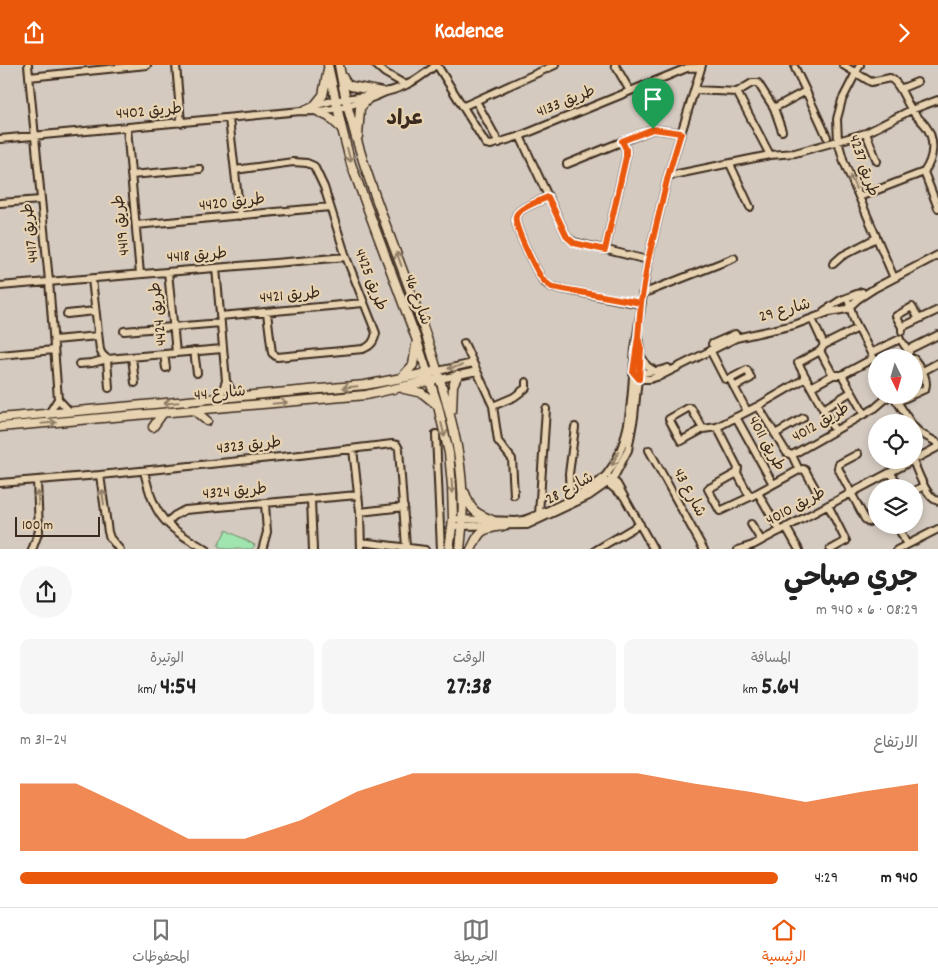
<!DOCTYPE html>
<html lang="ar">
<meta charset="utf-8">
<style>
:root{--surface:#fff;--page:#f6f6f6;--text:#222;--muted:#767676;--line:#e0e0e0;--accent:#ea580c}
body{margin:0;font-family:Dekko,"Playpen Sans Arabic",sans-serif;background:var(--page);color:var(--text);direction:rtl;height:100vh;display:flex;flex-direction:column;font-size:19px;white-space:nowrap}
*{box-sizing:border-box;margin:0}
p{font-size:16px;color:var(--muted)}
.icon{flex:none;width:28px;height:28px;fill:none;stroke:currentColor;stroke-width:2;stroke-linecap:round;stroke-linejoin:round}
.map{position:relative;height:484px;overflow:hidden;direction:ltr}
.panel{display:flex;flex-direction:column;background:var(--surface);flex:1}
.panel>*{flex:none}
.needle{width:32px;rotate:175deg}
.buttons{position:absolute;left:868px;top:284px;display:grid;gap:10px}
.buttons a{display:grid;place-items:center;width:55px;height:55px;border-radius:50%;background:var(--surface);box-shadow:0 2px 8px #0003;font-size:25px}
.scale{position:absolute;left:15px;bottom:12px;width:85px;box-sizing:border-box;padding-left:5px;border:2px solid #3b2a1e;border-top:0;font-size:14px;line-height:18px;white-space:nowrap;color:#3b2a1e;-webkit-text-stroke:4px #e7d3b1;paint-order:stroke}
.pin{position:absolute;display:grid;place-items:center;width:42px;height:42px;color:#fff;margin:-51px -21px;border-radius:50% 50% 50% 0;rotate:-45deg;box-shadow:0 0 5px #0007}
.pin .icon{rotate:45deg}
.round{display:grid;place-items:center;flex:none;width:52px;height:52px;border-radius:26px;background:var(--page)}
.summary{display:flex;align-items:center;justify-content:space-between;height:85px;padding:0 20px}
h1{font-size:28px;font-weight:700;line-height:38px}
.figures{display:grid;grid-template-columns:repeat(3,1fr);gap:8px;height:85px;padding:5px 20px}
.figures div{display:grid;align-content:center;border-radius:10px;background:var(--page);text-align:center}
.figures b{font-size:25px;font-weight:700}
.figures small{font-size:14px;font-weight:400}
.figures p{font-size:14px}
.chart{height:140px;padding:10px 20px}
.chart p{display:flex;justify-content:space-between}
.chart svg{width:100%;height:90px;margin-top:5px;fill:var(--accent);opacity:.7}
ul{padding:0 20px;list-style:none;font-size:16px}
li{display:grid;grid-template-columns:80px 60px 1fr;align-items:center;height:38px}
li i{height:12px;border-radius:6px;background:var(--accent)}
header{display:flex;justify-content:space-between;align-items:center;height:65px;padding:0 20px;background:var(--accent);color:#fff;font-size:22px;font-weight:700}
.dock{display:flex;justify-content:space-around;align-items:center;height:70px;border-top:1px solid var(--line);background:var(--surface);font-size:14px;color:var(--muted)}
.dock a{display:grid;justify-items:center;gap:2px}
.dock .current{color:var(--accent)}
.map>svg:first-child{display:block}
.garden{fill:#a0e4af;stroke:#6e8766}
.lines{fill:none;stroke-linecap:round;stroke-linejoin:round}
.minor-casing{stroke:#3b2a1e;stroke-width:10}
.major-casing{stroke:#3b2a1e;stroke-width:11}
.minor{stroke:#e7d3b1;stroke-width:6}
.major{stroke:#e7d3b1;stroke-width:8}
.oneway{stroke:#917e68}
.route-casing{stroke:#fff;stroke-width:10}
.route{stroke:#ea580c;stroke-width:6}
.labels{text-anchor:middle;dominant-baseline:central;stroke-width:4.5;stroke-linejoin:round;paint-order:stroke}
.street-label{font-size:16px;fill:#3b2a1e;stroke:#e7d3b1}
.district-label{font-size:21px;font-weight:bold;fill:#3b2a1e;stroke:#e7d3b1}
</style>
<header><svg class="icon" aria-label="forward" viewBox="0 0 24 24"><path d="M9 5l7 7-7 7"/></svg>Kadence<svg class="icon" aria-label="share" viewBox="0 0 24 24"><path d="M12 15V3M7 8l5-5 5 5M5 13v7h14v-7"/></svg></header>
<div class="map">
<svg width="938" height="485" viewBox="0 0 938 485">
<rect width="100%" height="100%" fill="#d4cac0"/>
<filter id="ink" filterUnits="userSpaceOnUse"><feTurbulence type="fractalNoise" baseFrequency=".02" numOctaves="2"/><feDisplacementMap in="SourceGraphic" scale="10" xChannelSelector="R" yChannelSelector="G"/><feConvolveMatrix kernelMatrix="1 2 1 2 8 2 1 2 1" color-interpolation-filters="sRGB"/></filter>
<g filter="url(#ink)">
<path class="garden" d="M226 465 255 480 252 484H225L218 481Z"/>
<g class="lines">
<g class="minor-casing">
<path id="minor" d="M28 0 49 216 58 334 48 350
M176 0 181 58
M376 0 385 8 406 20
M437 0 486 79 491 80 520 71 687 3 701 2
M615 0 630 26
M843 0 871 17 890 13C900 18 904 33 910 42 913 49 920 54 925 60 936 74 934 93 924 107L859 132
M860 0 842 35 837 54 838 76 844 97 894 213
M795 3 806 26
M29 12 147 0
M900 24 917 17
M695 25 737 27 770 90
M737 27 752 18H758L774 43 806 26 827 72
M476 36 499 78
M464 41 555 0
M774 43 782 66
M302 46C334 30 372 35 404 21 416 16 426 8 436 0
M229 54 240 151
M127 63 140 209
M866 68 877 96
M520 71 567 172 574 177 648 195
M0 74 301 46C330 48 362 38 388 26
M567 99 653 64 681 68
M730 99 750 142
M235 105 293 97 307 98 314 101 324 122 346 192 376 268C374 277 371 281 363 284L277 292 272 288 267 248
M924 107 938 143
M131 110 200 104
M668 111 770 90 795 88 838 76 866 68 911 45 938 35
M548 132C540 136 518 143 516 151 513 160 535 203 541 212 543 217 547 219 552 222L641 239
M0 138 41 135
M136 160 330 142
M605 185 626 92V84L622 76
M833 199 842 191 876 173
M216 203 226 316 232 327 241 331
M168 207 176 288
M92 214 100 285 102 289 107 294 222 284
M0 221 346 192
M642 229 734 193
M849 238 854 255 876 298
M824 246 841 235 862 227
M67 249 95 246
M220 251 363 238
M812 254 824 280
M902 262 938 245
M124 266 221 258
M902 266V262L896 251 912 242 919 254
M54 275 98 271
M464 278 493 341 498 376 512 394 514 430
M903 278 909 287
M712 279 735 269
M710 285 725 314H730
M908 285 938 270
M194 286 197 308
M871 288 900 274
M164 289 166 303
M0 290 54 285
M641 291 647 301 656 307
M132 292 135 318
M914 294C920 302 929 313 925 324L914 329
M79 299 92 298 107 294 109 323
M438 306 473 298
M923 306 938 298
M633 307 639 314H650L660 311 736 273 794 260 829 247 847 244 858 234 875 223 938 190
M833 310H842L864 349
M842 310 874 293
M633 312C639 306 657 308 668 303
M440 314 477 306
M734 322 751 313 747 305 730 314 747 346
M811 322 833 310 820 286
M893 330 911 358
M58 334 70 347
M214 334 222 327 226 316
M897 337 912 330
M493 341 514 332 526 323V317
M758 341 785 385 787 388 792 390
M688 343H691L703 364 681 376 669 354Z
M823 344 851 327
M736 352 773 419
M717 362 758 341 806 313
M914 362 920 368 938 378
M703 364 717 362 738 403 737 408 750 432 720 446 708 424 737 408
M835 366 798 298 820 286 824 280 858 263
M436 369 441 485
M775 369 803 353
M353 384 360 447 361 485
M649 385 704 485
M858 389 839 399 838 403 865 454 869 457 876 454
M792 390 875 343 890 330
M792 390 799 405 803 404 805 405 815 423
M913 396C918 407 926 433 938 436
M144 406C155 454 165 461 207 485
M891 408 899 422
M100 410 108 467 110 473 120 485
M611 413 617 419 654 485
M605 416 622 430
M0 418 100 410 300 390 392 379 397 380 399 384 406 482
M914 426 924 421
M758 428 780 466
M750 432 799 405
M568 434 570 429 569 409 575 362
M311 435 313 485
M828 440 846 476 830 485
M360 447 404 442
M539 449 546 344
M453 454 516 456 524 455C546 447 593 426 607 409 634 375 631 324 635 284L648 195 668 111 702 0
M167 458 174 451 185 445 358 430
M751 459 761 475
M897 460 907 480
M452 461 527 460 589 431 613 414 628 385 634 352 641 284 639 273
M786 462 799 485
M361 477 425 485
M32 485 39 466 37 415
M262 485 267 467 265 439
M596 485 640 459
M738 485 753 480 938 382
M897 485 938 464"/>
</g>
<g class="major-casing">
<path id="major" d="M328 0 342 64 351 99 416 273 438 341 449 388 452 421 453 454 449 485
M339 0C356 102 404 197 434 295 455 362 469 414 460 485
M342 11 347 19 351 21 382 27
M315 40 323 30 328 4
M317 46 329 52 342 64
M358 71 360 43 367 35
M401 313 413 300 416 280
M404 324 422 328 437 340
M194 345 207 356
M452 345 453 320 458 310
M0 353 365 320 433 307
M0 362 366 330 433 315
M153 362 163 348
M465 428C471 446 475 448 492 455
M471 485C480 465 481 464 503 461"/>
</g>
<use href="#minor" class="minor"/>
<use href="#major" class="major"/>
</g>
<defs><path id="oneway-shaft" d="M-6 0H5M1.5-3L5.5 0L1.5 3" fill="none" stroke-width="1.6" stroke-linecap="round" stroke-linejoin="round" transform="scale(1.25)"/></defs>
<g class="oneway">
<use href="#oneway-shaft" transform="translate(349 90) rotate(75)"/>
<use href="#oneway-shaft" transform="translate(853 117) rotate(-113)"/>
<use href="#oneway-shaft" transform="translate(399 194) rotate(-110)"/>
<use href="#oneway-shaft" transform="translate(455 302) rotate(166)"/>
<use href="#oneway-shaft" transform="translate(350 322) rotate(175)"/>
<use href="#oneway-shaft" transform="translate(171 338) rotate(175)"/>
<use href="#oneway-shaft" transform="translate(280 338) rotate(-5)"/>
<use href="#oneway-shaft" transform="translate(49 358) rotate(-5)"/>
<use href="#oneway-shaft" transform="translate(443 365) rotate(77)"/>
<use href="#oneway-shaft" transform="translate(615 394) rotate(117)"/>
<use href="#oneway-shaft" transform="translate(452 421) rotate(86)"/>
<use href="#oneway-shaft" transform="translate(103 432) rotate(-97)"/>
<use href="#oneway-shaft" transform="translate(38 433) rotate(-94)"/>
</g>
</g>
<g class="lines" filter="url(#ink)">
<g class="route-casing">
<path id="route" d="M653 64 622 76 626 84V92L605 185 574 178 567 172 548 132C540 136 518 143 516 151 513 160 535 203 541 212 544 217 548 219 552 222L641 238 638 272 641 284 639 314 633 307 638 272 641 238 648 195 668 111 681 68 653 64"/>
</g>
<use href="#route" class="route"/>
</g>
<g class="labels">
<g class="street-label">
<text transform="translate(566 37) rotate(-22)">طريق 4133</text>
<text transform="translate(149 47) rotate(-5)">طريق 4402</text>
<text transform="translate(863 101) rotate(71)">طريق 4237</text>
<text transform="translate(232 138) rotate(-6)">طريق 4420</text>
<text transform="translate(122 160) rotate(-96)">طريق 4419</text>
<text transform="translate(31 168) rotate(-96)">طريق 4417</text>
<text transform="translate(197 191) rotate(-4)">طريق 4418</text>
<text transform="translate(370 215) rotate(69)">طريق 4425</text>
<text transform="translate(290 231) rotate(-5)">طريق 4421</text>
<text transform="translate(417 235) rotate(70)">شارع 46</text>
<text transform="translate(785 246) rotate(-15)">شارع 29</text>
<text transform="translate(159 249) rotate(-96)">طريق 4424</text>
<text transform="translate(220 329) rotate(-5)">شارع 44</text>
<text transform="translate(821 358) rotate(-30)">طريق 4012</text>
<text transform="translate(766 379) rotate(61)">طريق 4011</text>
<text transform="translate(249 381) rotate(-6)">طريق 4323</text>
<text transform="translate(570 424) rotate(-28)">شارع 28</text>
<text transform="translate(235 427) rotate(-5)">طريق 4324</text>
<text transform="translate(689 428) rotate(62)">شارع 43</text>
<text transform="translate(796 442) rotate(-28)">طريق 4010</text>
</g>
<g class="district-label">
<text x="405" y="55">عراد</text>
</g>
</g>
</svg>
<div class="buttons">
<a><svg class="needle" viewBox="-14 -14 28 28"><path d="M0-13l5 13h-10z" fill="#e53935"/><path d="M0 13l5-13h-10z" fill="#767676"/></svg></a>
<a><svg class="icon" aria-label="locate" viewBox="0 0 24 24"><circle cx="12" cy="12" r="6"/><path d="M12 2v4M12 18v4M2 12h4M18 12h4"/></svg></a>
<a><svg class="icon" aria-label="layers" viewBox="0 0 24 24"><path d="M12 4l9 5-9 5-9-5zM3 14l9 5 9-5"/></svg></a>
</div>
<div class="scale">100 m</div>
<div class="pin" style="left:653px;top:64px;background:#1e9e55"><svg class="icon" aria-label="arrive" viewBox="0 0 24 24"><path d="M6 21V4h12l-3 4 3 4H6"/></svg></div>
</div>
<section class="panel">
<div class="summary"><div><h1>جري صباحي</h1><p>08:29 · 6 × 940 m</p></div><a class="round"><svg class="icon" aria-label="share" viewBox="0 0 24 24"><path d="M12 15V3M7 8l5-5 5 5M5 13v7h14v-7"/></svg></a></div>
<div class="figures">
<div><p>المسافة</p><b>5.64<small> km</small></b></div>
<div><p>الوقت</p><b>27:38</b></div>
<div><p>الوتيرة</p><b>4:54<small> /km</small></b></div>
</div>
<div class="chart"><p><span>الارتفاع</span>24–31 m</p>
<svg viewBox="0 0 160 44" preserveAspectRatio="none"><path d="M0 44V11L10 11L20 24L30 38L40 38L50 29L60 15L70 6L80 6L90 6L100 6L110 6L120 11L130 15L140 20L150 15L160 11V44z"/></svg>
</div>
<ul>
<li><b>940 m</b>4:29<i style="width:100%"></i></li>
</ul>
</section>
<nav class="dock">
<a class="current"><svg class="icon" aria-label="home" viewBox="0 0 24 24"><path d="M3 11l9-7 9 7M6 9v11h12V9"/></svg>الرئيسية</a>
<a><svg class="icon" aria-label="map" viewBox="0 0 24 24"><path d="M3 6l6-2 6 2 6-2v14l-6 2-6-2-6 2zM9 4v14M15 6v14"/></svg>الخريطة</a>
<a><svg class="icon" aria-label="saved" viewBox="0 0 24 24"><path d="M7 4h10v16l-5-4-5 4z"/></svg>المحفوظات</a>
</nav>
